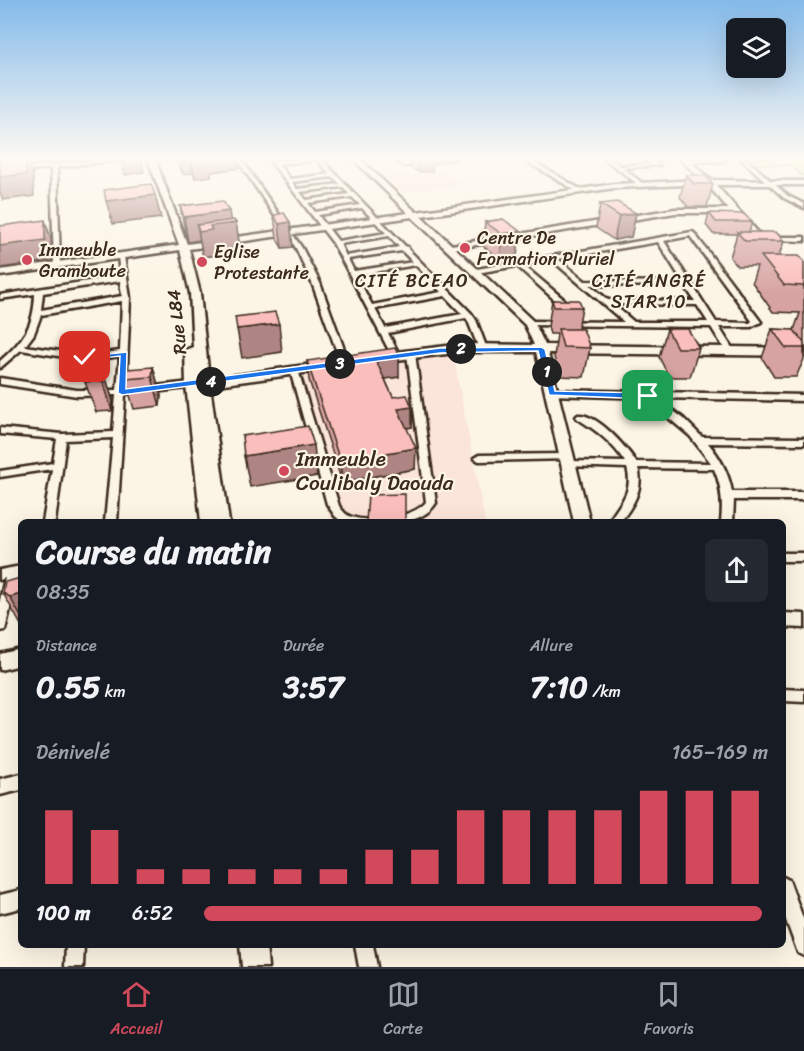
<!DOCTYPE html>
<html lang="fr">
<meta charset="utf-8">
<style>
:root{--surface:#171b24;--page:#242831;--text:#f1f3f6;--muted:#9ea1a6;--line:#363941;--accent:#d1495b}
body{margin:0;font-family:Sriracha,sans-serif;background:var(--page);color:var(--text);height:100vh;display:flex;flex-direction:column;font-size:22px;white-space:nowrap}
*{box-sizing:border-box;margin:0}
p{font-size:20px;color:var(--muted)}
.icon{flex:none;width:33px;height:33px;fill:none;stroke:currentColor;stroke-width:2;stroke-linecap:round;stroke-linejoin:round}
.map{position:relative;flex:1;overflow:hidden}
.drawer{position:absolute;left:18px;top:519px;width:768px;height:429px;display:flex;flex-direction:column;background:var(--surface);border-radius:9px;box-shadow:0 6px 24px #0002}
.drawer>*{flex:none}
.buttons{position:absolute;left:726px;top:18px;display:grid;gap:12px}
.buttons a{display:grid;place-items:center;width:60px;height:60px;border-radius:9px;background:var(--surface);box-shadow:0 6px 24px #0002;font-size:30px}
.pin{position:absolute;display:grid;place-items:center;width:51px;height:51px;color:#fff;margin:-26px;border-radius:12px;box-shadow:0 3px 9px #0006}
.km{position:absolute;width:30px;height:30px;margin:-15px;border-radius:50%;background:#222;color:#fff;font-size:16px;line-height:30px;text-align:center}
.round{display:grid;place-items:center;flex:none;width:63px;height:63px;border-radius:9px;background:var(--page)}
.summary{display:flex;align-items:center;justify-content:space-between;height:102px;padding:0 18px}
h1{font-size:33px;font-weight:800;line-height:45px}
.figures{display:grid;grid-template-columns:repeat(3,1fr);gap:9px;height:102px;padding:6px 18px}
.figures div{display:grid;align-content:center}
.figures b{font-size:30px;font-weight:800}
.figures small{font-size:16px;font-weight:400}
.figures p{font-size:16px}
.chart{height:168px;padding:12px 18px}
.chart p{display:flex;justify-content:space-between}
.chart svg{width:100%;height:108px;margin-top:6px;stroke:var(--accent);stroke-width:6}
ul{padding:0 18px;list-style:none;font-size:20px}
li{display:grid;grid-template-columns:96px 72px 1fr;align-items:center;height:45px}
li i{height:15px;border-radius:8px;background:var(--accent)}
.dock{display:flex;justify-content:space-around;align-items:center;height:84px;border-top:2px solid var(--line);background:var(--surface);font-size:16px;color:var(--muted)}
.dock a{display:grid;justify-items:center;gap:3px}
.dock .selected{color:var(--accent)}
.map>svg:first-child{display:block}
.built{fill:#fbe4d9}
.green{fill:#cfe69b;stroke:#85885c;stroke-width:1.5}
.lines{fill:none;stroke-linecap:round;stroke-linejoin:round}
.street-casing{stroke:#3b2a1e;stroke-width:5}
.secondary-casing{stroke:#3b2a1e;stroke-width:5}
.street{fill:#fcf5e5;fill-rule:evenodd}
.secondary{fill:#fcf5e5;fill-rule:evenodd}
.wall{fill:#d7a3a2;stroke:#3b2a1e;stroke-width:1.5}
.shaded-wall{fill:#af8584;stroke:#3b2a1e;stroke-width:1.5}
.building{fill:#fabebc;stroke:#3b2a1e;stroke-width:1.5}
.route{fill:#1a73e8;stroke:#fff;stroke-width:1.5}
.poi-dot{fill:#d1495b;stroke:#fcf5e5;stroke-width:2}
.labels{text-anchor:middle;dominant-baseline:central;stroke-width:4.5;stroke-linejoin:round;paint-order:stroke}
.far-poi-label{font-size:18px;fill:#3b2a1e;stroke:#fcf5e5;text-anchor:start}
.far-neighbourhood-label{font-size:18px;letter-spacing:1.5px;fill:#3b2a1e;stroke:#fcf5e5}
.far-street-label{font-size:18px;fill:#3b2a1e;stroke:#fcf5e5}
.poi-label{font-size:21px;fill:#3b2a1e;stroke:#fcf5e5;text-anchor:start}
</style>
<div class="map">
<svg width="804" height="967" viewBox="0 0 804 967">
<rect width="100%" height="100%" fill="#fcf5e5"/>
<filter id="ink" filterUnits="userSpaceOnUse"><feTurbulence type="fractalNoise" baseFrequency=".0167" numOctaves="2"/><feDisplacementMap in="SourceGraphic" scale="12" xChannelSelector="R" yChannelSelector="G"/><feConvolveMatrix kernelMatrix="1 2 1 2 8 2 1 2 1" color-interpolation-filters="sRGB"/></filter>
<g filter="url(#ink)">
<path class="built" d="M442 170 462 184 402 193 384 177Z
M453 354 485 522H331L288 375Z"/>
<path class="green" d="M749 159H804V177L790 165 755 164Z"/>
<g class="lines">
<g class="street-casing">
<path id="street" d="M237 159H241L302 248 320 283 349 363 348 365H342L341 363 312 283 296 248Z
M269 159H273L275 161 312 159 310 161 278 164 290 179 330 174 316 159H321L405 246 408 247V249L471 313 476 320 487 349 486 351H480L479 349 468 321 466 318 388 333 400 356 396 359 393 358 333 243ZM333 177 340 184 297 189 292 182ZM343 187 349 194 306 200 300 192ZM352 197 360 205 315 212 308 203ZM362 208 386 233 338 241 318 215ZM389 236 399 247 346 256 340 244ZM402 251 413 262 354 271 348 259ZM416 265 441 292 372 305 356 275ZM445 296 462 314 385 328 375 309Z
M394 159H400L406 162 454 159 405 166Z
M523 159H529L583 191 578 192Z
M605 159H611L620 166 651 164 644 159H650L660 165 623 168 642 183 640 186Z
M686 159H726L723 161 684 162Z
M741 159H746L788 196 804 204V208L784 198Z
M54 164 57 166 60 265 57 267 54 265 51 166Z
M675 209H734L737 211 734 213H675L451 249 448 247 451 245Z
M692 232 694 233 761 322 751 327H719L734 351 733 353H727L711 327 526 325V321H529L624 322 552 260 523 265 573 307V311H567L517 266 477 273 474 271 477 269ZM690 236 752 321 750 323 716 322 664 241ZM658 242 683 282 585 281 558 259ZM590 285 685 286 695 301 608 300ZM613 304 697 305 708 322H634Z
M768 237H804V241L766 240V238Z
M121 254 124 256 130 298 126 389 132 392 125 395 117 522H105L113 438 66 440 55 522H43L52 469 0 477V471L53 463 57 439 0 434V428L62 434 113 432 116 395 77 396 0 384V378L77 390H117L120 356 89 361 21 350 0 368V361C24 340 34 326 35 294L0 299V295L120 276 118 256ZM120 281 122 296 41 310 43 293ZM122 301 120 351 89 355 25 346 34 334 41 315Z
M408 352H411L415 354 436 503C418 531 372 522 342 522L335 516 327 504 290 370 294 367 298 370 339 506C342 510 345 514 349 516 368 524 413 518 426 502L407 354Z
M192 382 195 383V387L146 393 142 390 146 387Z
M552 390 804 395V401L656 398 683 418 702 437 804 438V444L708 443C720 457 729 474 732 492H804V500H734L733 522H721C723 503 722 487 714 469L638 468C644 489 633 506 620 522H608C620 504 634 491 627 468L565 466 564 464 569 461 625 462C613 443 597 431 578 419L576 417 578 415C597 413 626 447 636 462L711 463 690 436 645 398 549 395 548 393Z
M567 454 572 457 571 459 479 461 474 458 479 455Z
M783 553H804V561H783Z
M21 566V574L18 575 6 626 5 630 0 631V600L5 578 0 580V570Z
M783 689 804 690V702L783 701Z
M21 774V790L0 795V779Z
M783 877 789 880 804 921V956L798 953 783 912Z
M21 890V908L0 913V895Z
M66 945H84L83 967H65Z
M355 945H373L377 967H359Z"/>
</g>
<g class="secondary-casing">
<path id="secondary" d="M107 159H128L0 174V170Z
M148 159H155L187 244 408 213 353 159H360L416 212 615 184 702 180 680 159H687L711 180 804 181V185H716L770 246V250H764L707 184 615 188 421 216 534 322 545 345 804 348V356L548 353 590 522H574L536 352H464L379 362 373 358 379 354 464 344 534 345 525 325 412 217 189 249 200 293 209 379 326 362 332 366 326 370 210 386 229 522H201L186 385 185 350 193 347 190 293 180 250 0 276V270L179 245Z
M783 613 804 614V628L783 627Z
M21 649V665L0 670V654Z
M240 945H266L268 967H242Z"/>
</g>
<use href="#street" class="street"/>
<use href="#secondary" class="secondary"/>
</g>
<path class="wall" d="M175 159H238L240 168 211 172V176L195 178 193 173 183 174Z
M411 159H432V171L418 172 411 167Z
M686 175 713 184 707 207H688L680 197Z
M600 204 636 213 631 237 614 240 596 228Z
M180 206 231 220 236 223 240 248 216 251V255L203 257 200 240 188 242 185 230Z
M709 213 752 222 749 232 784 241 779 256 804 261V359L796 377H774L762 358 772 329 794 330 800 313 773 312 752 282 757 266H737L730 257 737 234H713L706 225Z
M274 215 290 222 293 247 282 248 277 239Z
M503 219 517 256 500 259 483 246 485 222Z
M552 300 582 307 578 329 590 348 584 377 559 376 554 357 557 334H550L548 327Z
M667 329 699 348 690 377H669L659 357Z
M307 361 399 377 385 379 393 397 412 407V427L406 428 415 469 342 482 309 380Z
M153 367 161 396 160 406 134 409 125 379Z
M104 372 113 401 112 411 96 412 85 382Z
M21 578V625L3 593Z"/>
<path class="shaded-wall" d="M26 159H27L33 176 34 196 3 200 0 192V177Z
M121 159H141L144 172 125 175Z
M180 159H190L193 173 183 174Z
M191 159H238L240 168 211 172V176L195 178Z
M418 159H432V171L418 172Z
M155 195 161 218 113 224 106 201Z
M229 211 231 224 236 223 240 248 216 251V255L203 257 197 225 200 240 188 242 184 217Z
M636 213 631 237 614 240 619 216Z
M45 220 51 239 52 261 0 268V246Z
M290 222 293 247 282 248 279 224Z
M520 231 517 256 500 259 502 234Z
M279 324 282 352 242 358 237 329Z
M399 357V377L377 380 376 361Z
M153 367 161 396 160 406 152 377Z
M104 372 113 401 112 411 103 381Z
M412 407V427L398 429V409Z
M314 445 317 476 250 487 244 456Z
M416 448 415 469 342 482 340 461Z
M21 594V617L10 597Z"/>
<path class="building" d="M0 159H26V174L0 177Z
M686 175H704L713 184H694Z
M151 184 155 195 106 201 104 190Z
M223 201 229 211 184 217 180 206Z
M617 202 636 213 619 216 600 204Z
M284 213 290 222 279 224 274 215Z
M709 213 744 214 752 222H716Z
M503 219 520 231 502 234 485 222Z
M45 220V240L0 246V226Z
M234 220 236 223 210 226 212 230 199 232 197 225Z
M737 232H776L784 241H745Z
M761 256H799L804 261V286L784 285Z
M552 300H579L582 307H554Z
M275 312 279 324 237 329 235 317Z
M558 329H583L590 348 563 347Z
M667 329H688L699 348H677Z
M772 329 794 330 804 343V348H786Z
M395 348 399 357 376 361 393 397 407 395 412 407 398 409 416 448 340 461 307 361Z
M153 367 152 377 125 379 127 369Z
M90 372H104L103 381 85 382Z
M308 426 314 445 244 456 242 436Z
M405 494V522H366L368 495Z
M21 578V594L10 597 3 593 5 582Z"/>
</g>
<linearGradient id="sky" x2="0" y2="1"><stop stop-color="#84baea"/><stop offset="0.54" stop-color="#fefaf3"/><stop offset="1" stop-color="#fefaf3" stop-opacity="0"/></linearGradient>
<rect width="804" height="294" fill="url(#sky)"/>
<path class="route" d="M541 347 545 349 555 391 648 393 652 396 648 399 549 395 538 351 440 353 122 395 118 393 120 356 85 360 81 357 127 352 126 389 440 348Z"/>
<g class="poi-dot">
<circle cx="465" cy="248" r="6"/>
<circle cx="27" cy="260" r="6"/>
<circle cx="202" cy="262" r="6"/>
<circle cx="284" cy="471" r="6"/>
</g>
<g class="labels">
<g class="far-poi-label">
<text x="477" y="238">Centre De<tspan x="477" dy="21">Formation Pluriel</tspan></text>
<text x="39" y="250">Immeuble<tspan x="39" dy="21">Gramboute</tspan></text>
<text x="214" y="252">Eglise<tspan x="214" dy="21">Protestante</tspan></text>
</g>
<g class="far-neighbourhood-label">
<text x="412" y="281">CITÉ BCEAO</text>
<text x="649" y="281">CITÉ ANGRÉ<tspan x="649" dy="21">STAR 10</tspan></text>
</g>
<g class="far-street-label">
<text transform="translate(177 322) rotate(-96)">Rue L84</text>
</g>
<g class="poi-label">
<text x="296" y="459">Immeuble<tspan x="296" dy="24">Coulibaly Daouda</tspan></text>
</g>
</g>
</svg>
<div class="buttons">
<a><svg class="icon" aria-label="layers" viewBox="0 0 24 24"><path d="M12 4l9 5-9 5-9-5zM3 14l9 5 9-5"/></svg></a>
</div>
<div class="pin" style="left:648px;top:396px;background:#1e9e55"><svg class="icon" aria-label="arrive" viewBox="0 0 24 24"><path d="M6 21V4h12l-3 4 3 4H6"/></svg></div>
<div class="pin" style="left:85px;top:357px;background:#d93025"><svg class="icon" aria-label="check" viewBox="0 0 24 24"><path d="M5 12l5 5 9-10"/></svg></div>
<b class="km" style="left:547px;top:372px">1</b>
<b class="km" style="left:461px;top:349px">2</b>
<b class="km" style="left:340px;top:364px">3</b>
<b class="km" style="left:211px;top:382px">4</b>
<section class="drawer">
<div class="summary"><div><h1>Course du matin</h1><p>08:35</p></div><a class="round"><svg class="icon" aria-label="share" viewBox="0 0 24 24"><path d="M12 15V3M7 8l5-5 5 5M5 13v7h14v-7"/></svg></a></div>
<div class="figures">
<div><p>Distance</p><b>0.55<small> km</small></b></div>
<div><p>Durée</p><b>3:57</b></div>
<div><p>Allure</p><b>7:10<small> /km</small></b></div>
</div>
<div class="chart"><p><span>Dénivelé</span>165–169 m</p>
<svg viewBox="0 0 160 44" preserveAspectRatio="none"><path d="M5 44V14M15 44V22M25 44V38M35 44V38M45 44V38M55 44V38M65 44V38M75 44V30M85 44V30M95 44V14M105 44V14M115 44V14M125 44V14M135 44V6M145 44V6M155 44V6"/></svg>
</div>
<ul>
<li><b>100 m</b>6:52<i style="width:99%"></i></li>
</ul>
</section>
</div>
<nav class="dock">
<a class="selected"><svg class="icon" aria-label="home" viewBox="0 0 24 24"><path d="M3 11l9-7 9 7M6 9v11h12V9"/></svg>Accueil</a>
<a><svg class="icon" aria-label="map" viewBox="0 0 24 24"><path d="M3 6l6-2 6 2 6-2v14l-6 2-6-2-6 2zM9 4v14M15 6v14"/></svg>Carte</a>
<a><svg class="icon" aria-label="saved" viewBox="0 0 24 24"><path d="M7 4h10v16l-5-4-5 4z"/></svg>Favoris</a>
</nav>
